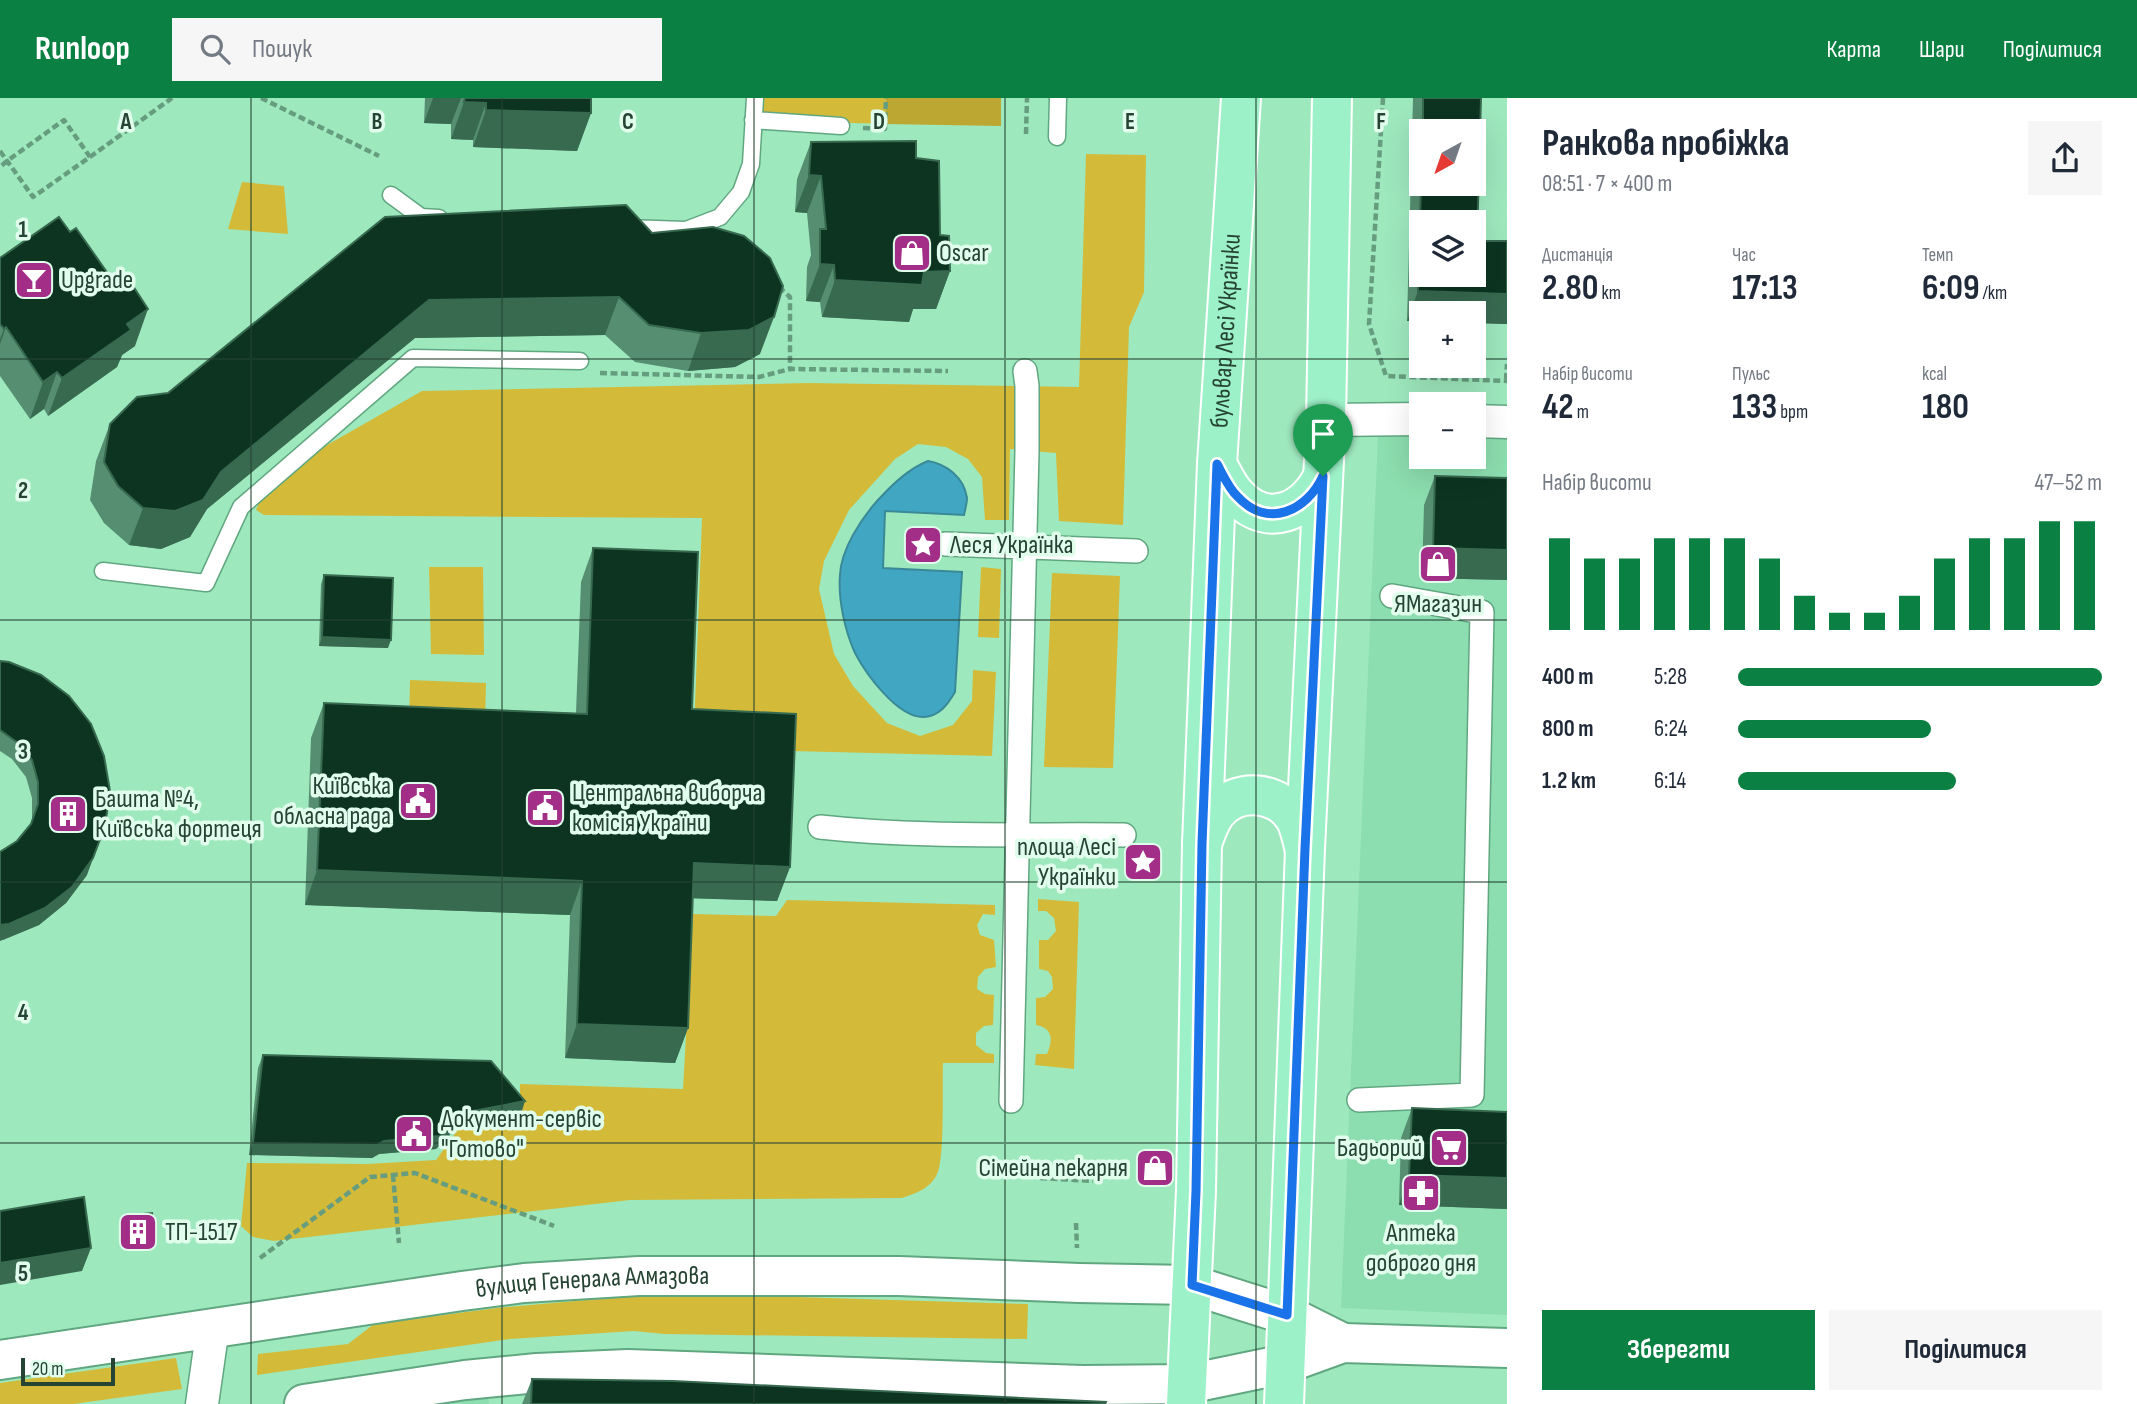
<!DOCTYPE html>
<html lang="uk">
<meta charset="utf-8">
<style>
:root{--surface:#fff;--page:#f6f6f7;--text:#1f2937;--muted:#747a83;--accent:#0b8043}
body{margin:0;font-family:"Sofia Sans Condensed",sans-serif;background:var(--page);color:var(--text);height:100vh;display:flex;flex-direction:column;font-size:26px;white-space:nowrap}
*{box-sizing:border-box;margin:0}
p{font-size:23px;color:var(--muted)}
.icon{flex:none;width:38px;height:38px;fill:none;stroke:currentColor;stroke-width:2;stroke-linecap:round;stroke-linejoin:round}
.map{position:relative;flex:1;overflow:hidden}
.sheet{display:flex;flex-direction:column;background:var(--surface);width:630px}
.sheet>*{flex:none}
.needle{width:46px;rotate:220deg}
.controls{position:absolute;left:1409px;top:21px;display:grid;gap:14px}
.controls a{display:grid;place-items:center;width:77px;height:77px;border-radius:0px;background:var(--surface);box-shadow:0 7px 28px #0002;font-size:35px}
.scale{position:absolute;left:21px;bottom:18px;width:94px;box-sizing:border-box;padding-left:7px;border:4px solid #264433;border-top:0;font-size:19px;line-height:24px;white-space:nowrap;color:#264433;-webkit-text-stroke:5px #e1feec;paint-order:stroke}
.pin{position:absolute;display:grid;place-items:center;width:60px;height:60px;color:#fff;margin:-72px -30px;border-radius:50% 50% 50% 0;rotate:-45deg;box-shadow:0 0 7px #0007}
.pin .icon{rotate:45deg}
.round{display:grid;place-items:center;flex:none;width:74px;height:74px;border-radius:0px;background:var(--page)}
.summary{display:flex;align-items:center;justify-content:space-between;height:119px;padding:0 35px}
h1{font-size:38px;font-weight:700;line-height:52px}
.stats{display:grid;grid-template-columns:repeat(3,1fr);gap:10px;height:119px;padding:7px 35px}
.stats div{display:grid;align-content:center}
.stats b{font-size:35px;font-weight:700}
.stats small{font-size:19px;font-weight:400}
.stats p{font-size:19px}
.chart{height:196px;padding:14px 35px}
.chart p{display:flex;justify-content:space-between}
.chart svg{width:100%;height:126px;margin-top:7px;stroke:var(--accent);stroke-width:6}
.button{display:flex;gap:14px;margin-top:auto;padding:14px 35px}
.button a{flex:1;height:80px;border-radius:0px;background:var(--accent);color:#fff;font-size:28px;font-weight:700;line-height:80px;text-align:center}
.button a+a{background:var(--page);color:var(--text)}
ul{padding:0 35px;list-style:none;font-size:23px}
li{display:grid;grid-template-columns:112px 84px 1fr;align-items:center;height:52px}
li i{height:18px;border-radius:9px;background:var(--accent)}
header{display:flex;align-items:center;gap:42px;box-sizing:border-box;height:98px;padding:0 35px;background:var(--accent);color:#fff}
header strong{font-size:33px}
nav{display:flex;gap:38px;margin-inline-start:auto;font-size:24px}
.search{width:490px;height:63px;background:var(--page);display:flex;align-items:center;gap:18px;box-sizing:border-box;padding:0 24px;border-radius:0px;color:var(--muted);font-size:26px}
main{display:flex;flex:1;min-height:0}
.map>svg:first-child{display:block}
.built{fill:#8cddaf}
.green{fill:#d3bb39}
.forest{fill:#bca732}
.water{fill:#41a6c2;stroke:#398997;stroke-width:2}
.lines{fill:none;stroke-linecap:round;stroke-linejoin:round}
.service-casing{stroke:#60a780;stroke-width:19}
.pedestrian-casing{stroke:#60a780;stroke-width:26}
.minor-casing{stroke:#60a780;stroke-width:35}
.secondary-casing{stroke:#60a780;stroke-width:42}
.primary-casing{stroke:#fff;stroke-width:42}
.path{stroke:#679d7f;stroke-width:4.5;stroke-dasharray:7 3.5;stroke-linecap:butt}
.service{stroke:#fff;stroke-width:16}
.pedestrian{stroke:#fff;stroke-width:23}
.minor{stroke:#fff;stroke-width:32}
.secondary{stroke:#fff;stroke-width:38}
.primary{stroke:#9cf1c8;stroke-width:38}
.wall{fill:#558e70;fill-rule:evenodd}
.shaded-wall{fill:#386a50}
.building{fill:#0c3421;stroke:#386a50;stroke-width:2;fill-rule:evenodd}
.route-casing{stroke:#fff;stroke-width:14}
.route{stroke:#1a73e8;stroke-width:9}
.grid{fill:none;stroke:#264433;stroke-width:2;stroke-opacity:0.55}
.labels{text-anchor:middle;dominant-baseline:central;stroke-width:7;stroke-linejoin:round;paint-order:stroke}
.poi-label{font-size:26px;fill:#264433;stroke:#e1feec;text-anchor:start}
.street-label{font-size:26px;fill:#264433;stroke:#e1feec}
.grid-label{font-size:23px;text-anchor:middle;font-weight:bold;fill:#264433;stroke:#e1feec;stroke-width:7;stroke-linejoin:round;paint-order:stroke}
</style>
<header>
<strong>Runloop</strong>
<div class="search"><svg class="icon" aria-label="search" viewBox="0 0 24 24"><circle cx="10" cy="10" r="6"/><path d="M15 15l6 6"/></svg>Пошук</div>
<nav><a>Карта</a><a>Шари</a><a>Поділитися</a></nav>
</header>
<main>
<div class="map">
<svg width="1507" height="1306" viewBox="0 0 1507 1306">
<rect width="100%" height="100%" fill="#9ee8be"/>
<path class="built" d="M1390 333 1421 334V359H1474V336L1507 337V1217L1341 1210 1378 338Z
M487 1293 489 1306H410Z"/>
<path class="green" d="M754 0H886L885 26 753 22Z
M1086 56 1146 57 1144 194 1129 229 1123 427 1059 423 1056 355 1010 351 1009 422H985L982 379 968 361 946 349 918 346 895 361 849 412 824 463 819 491 834 556 853 588 887 625 920 638 953 627 972 603 973 572 996 574 992 658 791 653 694 634 702 420 264 417 256 412 269 380 422 293 808 285 1079 289Z
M242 84 284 88 288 136 228 131Z
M429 469H483L484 557 431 556Z
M981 469 1001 471 999 540 978 539Z
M1052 475 1120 478 1113 670 1044 669Z
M410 582 486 585 485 629 409 627Z
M1038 801 1079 804 1074 971 1035 967 1036 956H1047C1053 942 1053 930 1036 927V900L1045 899 1053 891 1052 879 1048 873 1039 871V842H1048L1056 833 1054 820 1046 813H1038Z
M787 802 995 807V817L983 816 977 827 980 837 994 842 996 869 985 871 978 879 977 891 985 896 994 897 993 927 984 928 976 935V947L986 955 994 956V965H943C942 986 945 1061 937 1076 930 1091 916 1095 902 1100L630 1102 274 1143 253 1139 241 1128 247 1065 367 1066 436 1062 459 1030 520 1019V986L683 991 693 816 776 818Z
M665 1195 1028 1206 1027 1241 664 1236 634 1233 510 1241 257 1277 258 1256 348 1246 374 1226 497 1210Z
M176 1260 182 1291 73 1306H0V1285Z"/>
<path class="forest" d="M886 0H1001V28L885 26Z"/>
<path class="water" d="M928 363C946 366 964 379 967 400 967 405 965 412 964 417L885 413 883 470 962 474 955 594C948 606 939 619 923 619 897 619 866 576 855 555 845 533 838 502 840 477 841 451 861 421 878 402 892 387 908 371 928 363Z"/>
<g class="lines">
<g class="service-casing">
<path id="service" d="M753 22 841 28
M1057 39 1058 0
M391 97 421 119 439 120
M626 130 686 132 720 119 741 94 751 66 755 0
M103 473 206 485 241 409 413 260 580 263"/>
</g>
<g class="pedestrian-casing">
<path id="pedestrian" d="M945 446 1136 453
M820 729C921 740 1023 736 1124 737
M1359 1002 1472 997 1482 514 1392 498
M1011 1003 1027 353V288L1025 273"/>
</g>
<g class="minor-casing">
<path id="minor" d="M1326 322 1421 321
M1474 323 1507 324
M202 1306 213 1229"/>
</g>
<g class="secondary-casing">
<g id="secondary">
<path id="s1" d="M0 1262 462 1193 524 1185 639 1178H899L1079 1185 1192 1187 1287 1217 1343 1245"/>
<path d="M304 1306 465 1282 537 1275 628 1271 1083 1287 1188 1286 1285 1266 1343 1245 1507 1250"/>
</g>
</g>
<g class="primary-casing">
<g id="primary">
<path d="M1217 366C1223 377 1229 391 1238 399 1268 431 1307 413 1323 378"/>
<path d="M1202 746C1206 735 1209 724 1216 715 1237 688 1280 693 1296 722 1300 731 1302 740 1304 749"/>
<path id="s2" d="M1186 1306 1196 1093 1202 746 1217 366 1241 0"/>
<path d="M1284 1306 1305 751 1326 322 1332 0"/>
</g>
</g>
<path class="path" d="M261 0 379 58
M1383 0 1369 226 1386 278 1507 283
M863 30 885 31 886 0
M1026 36 1027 0
M0 53 33 99 90 59 64 22 7 63 0 69
M90 59 172 0
M779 189 790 199V271
M600 275 759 279 790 271 948 273
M1506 282 1507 266
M393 1077 399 1145
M1040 1080 1093 1083
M1076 1125 1077 1150
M260 1160 370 1079 415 1075 554 1128"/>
<use href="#service" class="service"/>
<use href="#pedestrian" class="pedestrian"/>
<use href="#minor" class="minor"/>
<use href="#secondary" class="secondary"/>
<use href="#primary" class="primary"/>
</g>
<path class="wall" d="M425 0H591V15L577 53 473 49V42L451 41V26L424 25Z
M1413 0H1481L1477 143H1507V226L1474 225V215H1421V223H1407ZM1421 33H1474V86H1421ZM1421 124H1474V177H1421Z
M811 44 916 60 950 173 936 211H913L909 224 822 219 820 204 806 203 807 169 811 157 807 115 795 114 797 81Z
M626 107 760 256 735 269 688 273 635 264 605 237 415 240 207 411 190 439 161 451 129 447 104 425 90 402 96 363 110 326 168 295Z
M0 160 135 248 122 257 117 269 48 318 44 311 30 321 0 278Z
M1435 378 1507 380V482L1422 480 1424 407Z
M593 450 790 769 777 803 693 800 688 930 675 965 565 960 570 817 305 807 311 640 324 605 576 615 581 484Z
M324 477 388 550 319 548 321 486Z
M0 563 87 777 66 805 39 827 3 842 17 743 31 727 32 722V700L26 679 12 661 0 653Z
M263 957 521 1016 459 1027 436 1051 379 1056 372 1060 249 1057 258 970Z
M1412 1010 1507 1014V1111L1399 1107 1401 1040Z
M125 1118 153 1145 126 1149 123 1122Z
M532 1281 1105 1306H522Z"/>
<path class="shaded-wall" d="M433 0H461L451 26 424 25Z
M464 4 486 5 473 42 451 41Z
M486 12 591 15 577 53 473 49Z
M809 77 821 78 807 115 795 114Z
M820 166 834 167 820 204 806 203Z
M950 173 936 211H913L909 224 822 219 835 182 924 174Z
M1418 193 1507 196V226L1474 225V215H1421V223H1407Z
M619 199 605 237 415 240 207 411 190 439 161 451 129 447 143 410 221 374 429 202Z
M148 211 135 248 122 257 117 269 48 318 62 280 127 226Z
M774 219 760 256 735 269 688 273 701 235Z
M6 229 0 246V241L4 231Z
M57 274 44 311 30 321 43 284Z
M1433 450 1507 452V482L1422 480Z
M322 539 391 542 388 550 319 548Z
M105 728 87 777 66 805 39 827 0 843V827Z
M694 765 790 769 777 803 681 800Z
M317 772 582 783 570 817 305 807Z
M577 926 688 930 675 965 565 960Z
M525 1003 521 1016 459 1027 436 1051 379 1056 372 1060 249 1057 253 1045 384 1043 463 1015Z
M1409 1077 1507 1080V1111L1399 1107Z
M155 1141 153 1145 126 1149 128 1144Z
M91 1150 82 1173 0 1187V1165Z"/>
<path class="building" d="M465 0H591V15L486 12V5L464 4Z
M1423 0H1481L1477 143H1507V196L1418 193 1421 86H1474V33H1423ZM1421 124H1474V177H1421Z
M916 43V60L939 63 940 137 949 138 950 173 924 174 922 187 835 182 834 167 820 166V131H826L821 78 809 77 811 44Z
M626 107 652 135 713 129 744 138 770 160 783 188 774 219 749 232 701 235 649 227 619 199 429 202 221 374 203 402 175 413 143 410 118 388 104 364 110 326 137 299 168 295 385 119Z
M59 119 70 134 76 130 118 190 129 182 148 211 127 226 131 232 62 280 57 274 43 284 6 229 4 231 0 226V160Z
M1435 378 1507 380V452L1433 450Z
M593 450 698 454 692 611 796 616 790 769 694 765 688 930 577 926 582 783 317 772 324 605 587 616Z
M324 477 393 480 391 542 322 539Z
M0 563 9 564 41 577 69 598 91 626 104 658 110 693 105 728 93 760 72 789 45 810 9 826 0 827V754L17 743 31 726 38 706V684L32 662 18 645 0 632Z
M263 957 491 963 525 1003 463 1015 440 1038 384 1043 377 1047 253 1045Z
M1412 1010 1507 1014V1080L1409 1077Z
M84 1099 91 1150 0 1165V1113Z
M152 1115 155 1141 128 1144 125 1118Z
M532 1281 673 1283 1106 1304 1105 1306H531Z"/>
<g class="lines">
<g class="route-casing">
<path id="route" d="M1217 366C1223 377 1229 391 1238 399 1268 431 1307 413 1323 378L1305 751 1287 1217 1192 1187 1196 1093 1202 746Z"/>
</g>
<use href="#route" class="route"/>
</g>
<path class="grid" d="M251 0V1306M502 0V1306M754 0V1306M1005 0V1306M1256 0V1306M0 261H1421M1474 261H1507M0 522H1507M0 784H1507M0 1045H1507"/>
<defs>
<g id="shop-square" transform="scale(2.0125)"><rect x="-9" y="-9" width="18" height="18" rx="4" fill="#a32e88" stroke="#e1feec"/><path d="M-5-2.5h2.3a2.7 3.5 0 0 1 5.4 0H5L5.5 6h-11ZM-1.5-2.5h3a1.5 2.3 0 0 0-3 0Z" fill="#fff"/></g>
<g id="bar-square" transform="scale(2.0125)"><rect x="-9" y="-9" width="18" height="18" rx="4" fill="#a32e88" stroke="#e1feec"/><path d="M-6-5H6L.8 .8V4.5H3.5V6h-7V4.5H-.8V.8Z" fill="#fff"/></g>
<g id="sight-square" transform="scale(2.0125)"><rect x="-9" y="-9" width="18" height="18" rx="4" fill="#a32e88" stroke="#e1feec"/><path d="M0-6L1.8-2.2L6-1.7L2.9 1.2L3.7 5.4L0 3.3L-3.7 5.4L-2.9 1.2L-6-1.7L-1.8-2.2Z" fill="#fff"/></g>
<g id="civic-square" transform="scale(2.0125)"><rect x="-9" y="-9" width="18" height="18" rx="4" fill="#a32e88" stroke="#e1feec"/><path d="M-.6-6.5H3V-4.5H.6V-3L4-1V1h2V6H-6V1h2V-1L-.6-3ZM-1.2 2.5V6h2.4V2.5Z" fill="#fff"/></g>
<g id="building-square" transform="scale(2.0125)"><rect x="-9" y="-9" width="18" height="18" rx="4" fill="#a32e88" stroke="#e1feec"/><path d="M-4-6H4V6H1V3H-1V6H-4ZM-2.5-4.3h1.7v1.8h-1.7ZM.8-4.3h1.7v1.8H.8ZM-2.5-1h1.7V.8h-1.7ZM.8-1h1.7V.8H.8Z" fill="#fff"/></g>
<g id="supermarket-square" transform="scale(2.0125)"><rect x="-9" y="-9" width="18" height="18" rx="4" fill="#a32e88" stroke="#e1feec"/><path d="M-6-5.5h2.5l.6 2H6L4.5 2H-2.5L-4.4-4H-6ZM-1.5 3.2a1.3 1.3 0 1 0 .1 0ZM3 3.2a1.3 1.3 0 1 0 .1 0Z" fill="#fff"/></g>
<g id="pharmacy-square" transform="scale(2.0125)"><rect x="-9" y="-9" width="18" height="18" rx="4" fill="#a32e88" stroke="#e1feec"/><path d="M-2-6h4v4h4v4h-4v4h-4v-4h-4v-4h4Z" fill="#fff"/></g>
</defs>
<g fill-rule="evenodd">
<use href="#shop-square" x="912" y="155"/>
<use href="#bar-square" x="34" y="182"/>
<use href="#sight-square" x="923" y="447"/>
<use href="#shop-square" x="1438" y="466"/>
<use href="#civic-square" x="418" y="703"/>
<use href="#civic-square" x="545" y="710"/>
<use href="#building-square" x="68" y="716"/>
<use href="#sight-square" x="1143" y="764"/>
<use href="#civic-square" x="414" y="1036"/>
<use href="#supermarket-square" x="1449" y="1050"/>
<use href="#shop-square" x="1155" y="1070"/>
<use href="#pharmacy-square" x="1421" y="1095"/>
<use href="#building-square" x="138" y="1134"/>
</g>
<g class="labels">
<g class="poi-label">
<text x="939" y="155">Oscar</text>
<text x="61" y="182">Upgrade</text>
<text x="950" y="447">Леся Українка</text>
<text x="1438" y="506" text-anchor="middle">ЯМагазин</text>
<text x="391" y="688" text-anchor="end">Київська<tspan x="391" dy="30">обласна рада</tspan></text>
<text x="572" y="695">Центральна виборча<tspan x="572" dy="30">комісія України</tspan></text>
<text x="95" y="701">Башта №4,<tspan x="95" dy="30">Київська фортеця</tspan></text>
<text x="1116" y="749" text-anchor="end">площа Лесі<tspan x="1116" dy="30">Українки</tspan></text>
<text x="441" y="1021">Документ-сервіс<tspan x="441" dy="30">"Готово"</tspan></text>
<text x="1422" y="1050" text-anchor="end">Бадьорий</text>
<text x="1128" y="1070" text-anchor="end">Сімейна пекарня</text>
<text x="165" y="1134">ТП-1517</text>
<text x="1421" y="1135" text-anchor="middle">Аптека<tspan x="1421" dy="30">доброго дня</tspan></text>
</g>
<g class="street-label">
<text stroke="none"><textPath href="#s2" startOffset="1074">бульвар Лесі Українки</textPath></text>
<text stroke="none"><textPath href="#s1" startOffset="598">вулиця Генерала Алмазова</textPath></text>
</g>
</g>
<g class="grid-label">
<text x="126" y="31">A</text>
<text x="377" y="31">B</text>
<text x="628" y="31">C</text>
<text x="879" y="31">D</text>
<text x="1130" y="31">E</text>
<text x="1381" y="31">F</text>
<text x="23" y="139">1</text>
<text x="23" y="400">2</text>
<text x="23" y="661">3</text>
<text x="23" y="922">4</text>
<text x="23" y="1183">5</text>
</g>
</svg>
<div class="controls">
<a><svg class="needle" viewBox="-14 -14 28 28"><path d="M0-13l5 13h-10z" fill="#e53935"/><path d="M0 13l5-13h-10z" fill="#747a83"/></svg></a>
<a><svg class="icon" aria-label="layers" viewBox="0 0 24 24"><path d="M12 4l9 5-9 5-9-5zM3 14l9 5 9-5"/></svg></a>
<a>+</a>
<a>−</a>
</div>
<div class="scale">20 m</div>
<div class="pin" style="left:1323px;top:378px;background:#1e9e55"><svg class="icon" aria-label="arrive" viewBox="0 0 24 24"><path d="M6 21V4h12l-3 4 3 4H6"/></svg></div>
</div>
<section class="sheet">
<div class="summary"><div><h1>Ранкова пробіжка</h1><p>08:51 · 7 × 400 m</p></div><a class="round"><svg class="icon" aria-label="share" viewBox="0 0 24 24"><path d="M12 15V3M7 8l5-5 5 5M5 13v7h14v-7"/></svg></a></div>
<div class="stats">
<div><p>Дистанція</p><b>2.80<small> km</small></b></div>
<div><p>Час</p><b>17:13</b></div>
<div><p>Темп</p><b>6:09<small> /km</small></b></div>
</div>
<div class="stats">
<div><p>Набір висоти</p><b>42<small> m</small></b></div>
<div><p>Пульс</p><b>133<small> bpm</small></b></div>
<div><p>kcal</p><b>180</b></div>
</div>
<div class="chart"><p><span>Набір висоти</span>47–52 m</p>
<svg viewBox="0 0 160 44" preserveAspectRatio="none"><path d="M5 44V12M15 44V19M25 44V19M35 44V12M45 44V12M55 44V12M65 44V19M75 44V32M85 44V38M95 44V38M105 44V32M115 44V19M125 44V12M135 44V12M145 44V6M155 44V6"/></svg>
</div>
<ul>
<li><b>400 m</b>5:28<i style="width:100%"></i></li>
<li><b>800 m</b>6:24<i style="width:53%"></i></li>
<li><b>1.2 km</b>6:14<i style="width:60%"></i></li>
</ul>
<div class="button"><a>Зберегти</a><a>Поділитися</a></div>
</section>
</main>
